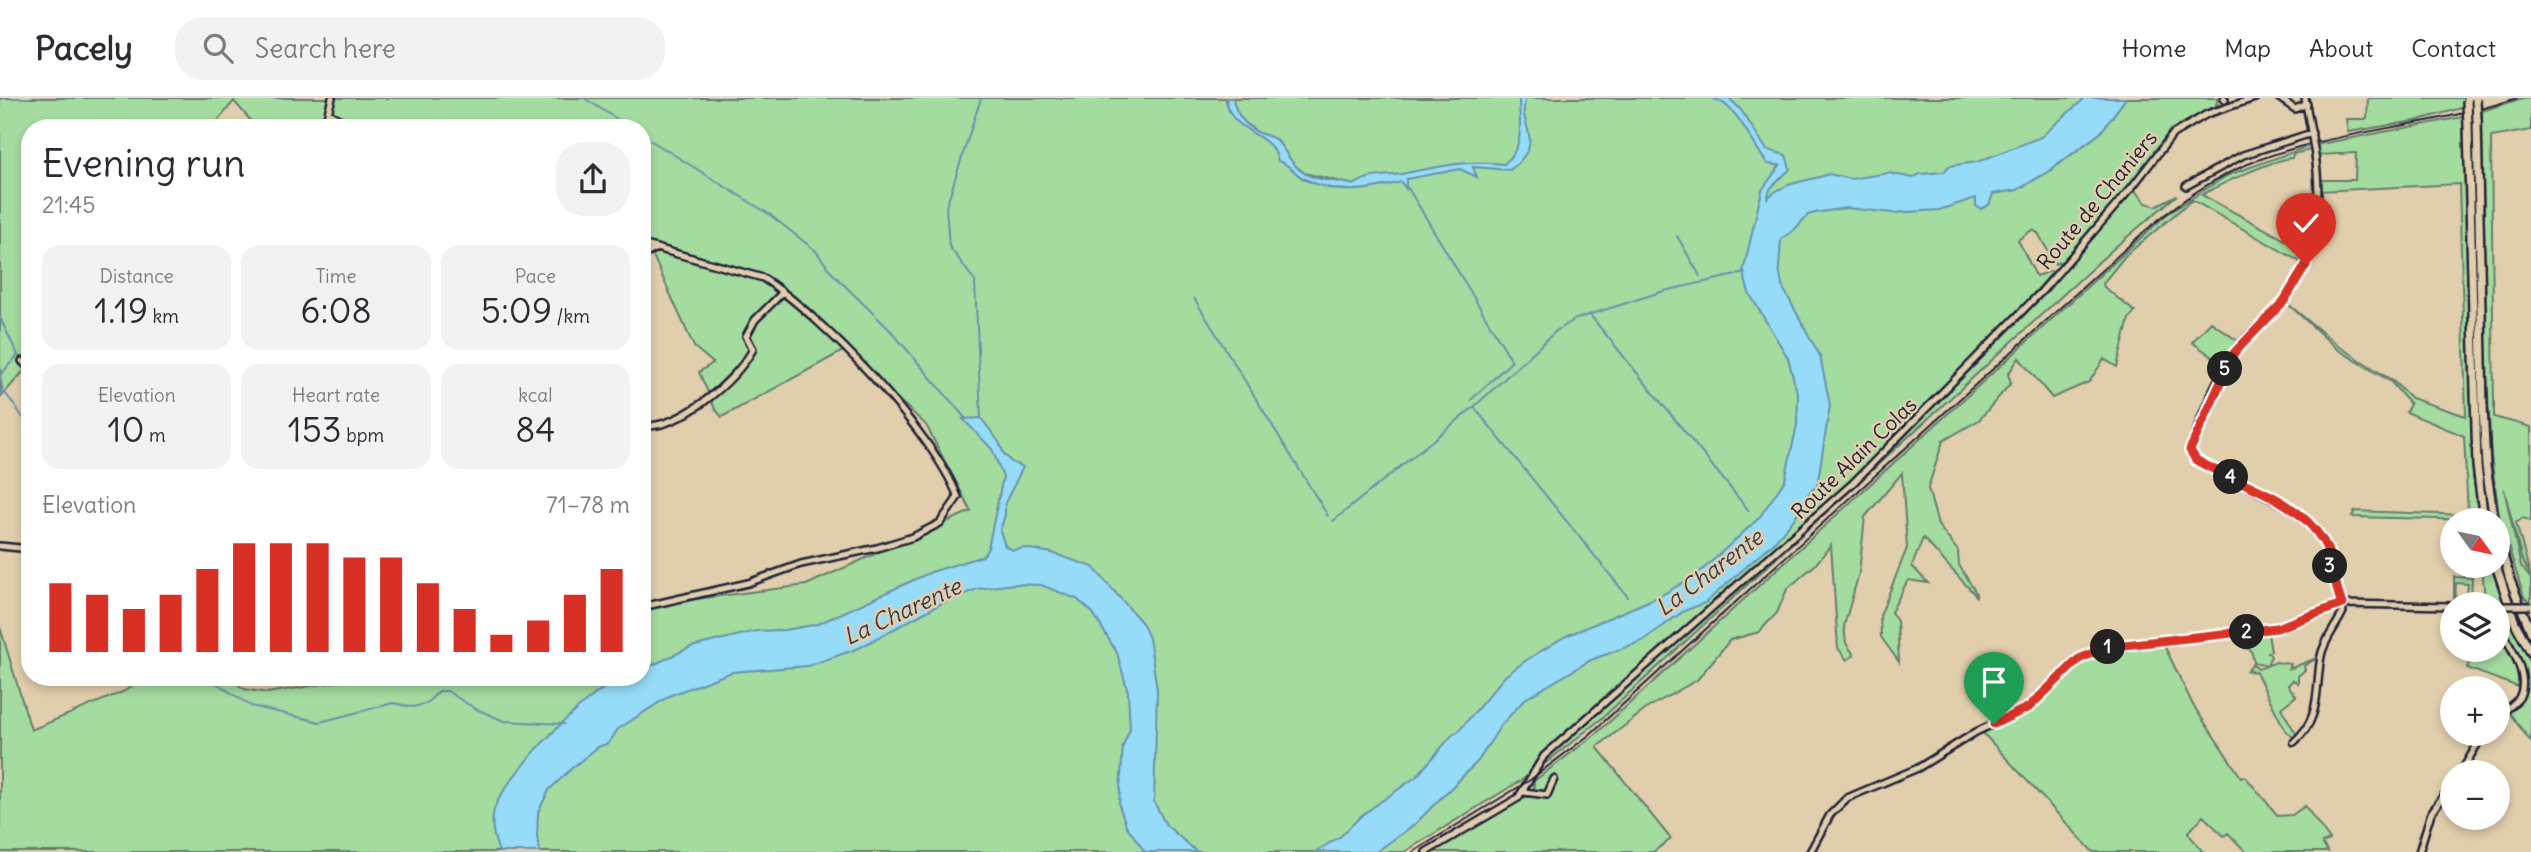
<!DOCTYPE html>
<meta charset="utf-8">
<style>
:root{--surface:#fff;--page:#f2f2f3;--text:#2b2b33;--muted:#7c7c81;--line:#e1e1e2;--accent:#d93025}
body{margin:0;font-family:Delius,sans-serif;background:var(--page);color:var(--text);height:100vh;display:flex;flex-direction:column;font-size:26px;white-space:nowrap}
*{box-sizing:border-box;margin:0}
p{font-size:23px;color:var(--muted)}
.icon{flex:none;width:38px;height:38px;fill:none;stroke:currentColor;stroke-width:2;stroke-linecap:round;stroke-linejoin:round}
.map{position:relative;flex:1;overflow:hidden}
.side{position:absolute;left:21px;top:21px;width:630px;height:567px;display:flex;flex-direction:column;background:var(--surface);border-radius:28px;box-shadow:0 4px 10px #0003}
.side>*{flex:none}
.needle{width:46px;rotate:123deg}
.controls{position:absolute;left:2440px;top:410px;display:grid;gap:14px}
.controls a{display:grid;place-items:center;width:70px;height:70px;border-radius:50%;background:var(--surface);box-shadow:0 4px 10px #0003;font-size:35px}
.pin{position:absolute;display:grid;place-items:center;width:60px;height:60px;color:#fff;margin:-72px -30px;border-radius:50% 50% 50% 0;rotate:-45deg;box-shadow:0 0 7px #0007}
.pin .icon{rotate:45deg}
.km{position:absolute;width:35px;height:35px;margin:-18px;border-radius:50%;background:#222;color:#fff;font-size:19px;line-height:35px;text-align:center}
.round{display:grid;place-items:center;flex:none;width:74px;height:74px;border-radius:28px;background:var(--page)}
.head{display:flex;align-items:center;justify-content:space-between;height:119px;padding:0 21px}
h1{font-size:38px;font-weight:600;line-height:52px}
.stats{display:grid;grid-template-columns:repeat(3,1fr);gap:10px;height:119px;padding:7px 21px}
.stats div{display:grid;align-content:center;border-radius:18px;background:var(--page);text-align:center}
.stats b{font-size:35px;font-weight:600}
.stats small{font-size:19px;font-weight:400}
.stats p{font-size:19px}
.chart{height:196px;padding:14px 21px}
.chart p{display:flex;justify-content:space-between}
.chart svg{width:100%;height:126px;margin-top:7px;stroke:var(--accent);stroke-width:6}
header{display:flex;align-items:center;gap:42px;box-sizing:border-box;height:98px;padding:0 35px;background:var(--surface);border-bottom:2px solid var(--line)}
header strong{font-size:33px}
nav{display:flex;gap:38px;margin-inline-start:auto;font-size:24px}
.search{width:490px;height:63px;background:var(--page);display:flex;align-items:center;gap:18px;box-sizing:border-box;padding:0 24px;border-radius:28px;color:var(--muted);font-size:26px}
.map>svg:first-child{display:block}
.green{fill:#a4db9f;stroke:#637e6d;stroke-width:2}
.water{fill:#96dcf8;stroke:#6892ac;stroke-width:2}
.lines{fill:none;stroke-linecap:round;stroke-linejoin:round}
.stream{stroke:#6892ac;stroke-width:2}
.minor-casing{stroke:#22223b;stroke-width:10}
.highway-casing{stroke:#22223b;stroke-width:12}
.minor{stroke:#e1ceac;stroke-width:5}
.highway{stroke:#e1ceac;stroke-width:7}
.rail{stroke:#22223b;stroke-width:2}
.minor-bridge-casing{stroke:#22223b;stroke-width:10;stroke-linecap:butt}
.highway-bridge-casing{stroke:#22223b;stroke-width:12;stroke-linecap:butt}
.minor-bridge{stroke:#e1ceac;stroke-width:5}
.highway-bridge{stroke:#e1ceac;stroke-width:7}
.route-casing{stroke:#fff;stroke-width:14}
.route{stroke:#d93025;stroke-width:9}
.labels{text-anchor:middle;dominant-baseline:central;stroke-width:5;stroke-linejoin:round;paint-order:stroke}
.street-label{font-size:21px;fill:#22223b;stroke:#e1ceac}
.water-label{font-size:23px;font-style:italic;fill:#333e57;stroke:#e1ceac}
</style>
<header>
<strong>Pacely</strong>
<div class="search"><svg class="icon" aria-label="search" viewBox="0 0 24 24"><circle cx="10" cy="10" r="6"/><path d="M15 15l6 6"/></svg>Search here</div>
<nav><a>Home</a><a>Map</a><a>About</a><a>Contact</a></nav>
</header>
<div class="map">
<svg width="2531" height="754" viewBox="0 0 2531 754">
<rect width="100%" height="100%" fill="#e1ceac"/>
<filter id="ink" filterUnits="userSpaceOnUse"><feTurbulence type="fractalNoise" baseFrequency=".0143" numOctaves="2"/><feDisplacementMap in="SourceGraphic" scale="14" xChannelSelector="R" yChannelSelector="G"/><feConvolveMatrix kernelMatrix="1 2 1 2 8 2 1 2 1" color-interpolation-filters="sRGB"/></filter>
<g filter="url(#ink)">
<path class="green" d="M0 0H1226C1228 28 1260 35 1277 51 1289 63 1293 78 1311 84 1323 88 1341 86 1354 87L1304 75 1290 63 1277 42 1257 34 1238 19 1234 14 1233 0H2091L2059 31 1968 75 1767 110 2016 92 2050 73 2100 35 2126 0H2218L2216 7 2221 6 2170 32 2138 78 2065 162 2055 166 2038 135 2032 132 2018 142 2036 178 2051 173 2052 175 2008 224V227L1972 263 1985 255 2084 150 2134 91 2146 105 2156 108 2177 97 2114 150 1601 621 1537 672 1543 662 1846 396 1951 291 1967 267 1897 335V339L1866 367 1865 371 1541 658 1528 678 1404 754H0V529L31 632 125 593 143 579H228L244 591 267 595 366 579H642V508L806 487 971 413 926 327 864 269 843 253 722 319 715 311 699 274 713 265 694 249 654 160 642 149V30H257L234 3 212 30H30V266L0 300Z
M2368 0H2463L2462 10 2415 23 2348 34 2346 21H2367Z
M2523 0H2531V32L2491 39 2494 308V319L2531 329V423L2523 420 2516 425 2531 479 2522 462 2504 391 2521 468 2531 481V504L2524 499 2500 423 2491 358 2485 239 2482 13Z
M2463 19 2473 378 2480 422 2352 419 2355 413 2468 417 2464 338 2406 314 2410 306 2391 284 2337 251 2288 206 2340 249 2393 283 2411 300 2466 318 2459 86 2319 93V82H2355L2356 55 2318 57 2315 47Z
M2309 48 2314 51 2293 56 2292 60C2275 61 2218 87 2202 97L2309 155 2306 167 2192 102 2125 158 2103 185 2104 189 2135 214 2129 221 2117 269 2104 261 2089 284 2052 300 2019 260 2008 276 2011 285 1979 322 1943 343 1928 390 1938 427 1958 453 1959 467 1976 495V498L1923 440 1912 468 1928 485 1908 482 1891 514 1897 523 1899 564 1881 539 1880 518 1907 450 1902 375 1865 419 1859 475 1844 528 1846 545 1854 557 1847 562 1838 550 1831 447 1815 467 1787 491 1777 515 1759 534 1730 542 1697 582 1649 609 1597 649 1671 741 1653 754H1432L1526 699H1534V683L1596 636 2166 117 2226 78Z
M2211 224 2242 246 2222 270 2220 264 2192 244Z
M2482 467H2492L2505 505 2466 506 2468 486 2456 485 2455 501H2463V506H2454V479L2472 480 2471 503H2485Z
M2497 511H2507L2531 567V644L2508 613 2525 596C2529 572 2514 542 2497 525Z
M2497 533 2518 573 2521 590 2467 570 2474 551H2497Z
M2256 535 2268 536 2271 553 2268 554 2271 558 2267 567 2254 564 2251 552 2244 550 2238 540 2246 537 2251 542Z
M2163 545 2193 607 2241 679 2245 678 2278 718 2292 717 2305 708 2330 742 2322 745 2328 754H2246L2228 735 2224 738 2203 718 2188 735 2203 754H2093L1982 634 2034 608 2089 558 2112 550Z
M2319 559 2304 568 2305 572 2298 578V585L2293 582 2288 587 2296 598 2281 610 2298 639 2294 640 2285 632 2256 574 2247 573 2253 566 2258 571 2276 564 2291 566 2289 571Z"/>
<path class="water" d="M1226 0H1233C1235 15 1244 26 1257 34 1264 38 1272 37 1277 43 1288 55 1291 68 1306 76 1321 84 1339 82 1354 87 1369 76 1383 79 1401 76 1436 69 1469 61 1504 66 1526 48 1519 25 1519 0H1526C1515 29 1550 40 1510 72L1473 69 1477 79 1460 71 1406 81V91L1401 84C1367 93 1337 98 1305 81 1294 76 1290 66 1278 63 1273 33 1228 36 1226 0Z
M1712 0H1729L1741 12 1767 52 1786 57 1790 71 1770 91 1767 101C1783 83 1808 84 1829 76L1850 81 1889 75 1913 80 1920 76 1944 74 1949 68 1977 64 2041 39 2085 0H2126L2100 35 2049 73 2017 92 1993 96 1989 107 1981 111 1976 108V100L1939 112 1893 115 1846 110 1815 115 1808 117 1793 133 1781 141 1779 170 1782 188 1820 258 1830 307 1817 389 1811 392 1794 421 1772 446 1705 505 1684 513 1642 543 1591 562 1525 601 1501 627 1478 663 1415 726 1376 754H1315L1341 738 1362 717 1417 678 1453 636 1458 634 1505 578 1528 561 1566 538 1658 499 1698 476 1759 420 1785 382 1797 327 1798 298 1788 260 1749 195 1743 174 1762 92 1780 67 1768 66C1751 47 1739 7 1712 0Z
M981 320 999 344 1004 356 1011 364 1023 369 1005 405V417L1000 433 1005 448 1013 452 1025 450 1052 455 1093 469 1143 526 1149 540 1157 591 1154 704 1166 727 1197 754H1145L1126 727 1119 707 1123 648 1130 631 1128 594 1117 555 1093 515 1077 501 1041 487 1014 486 977 491 940 506 859 550 808 568 732 574 671 597 618 631 609 645 598 649 573 669 549 692 538 714 537 739 540 754H499C494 740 490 726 494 712 503 680 594 585 626 579 631 578 637 579 642 579V572L691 549 756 533 785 532 818 526 931 474 983 458 988 450 1003 379 992 351 963 321Z"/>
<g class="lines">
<path class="stream" d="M14 0H29
M584 0 631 30
M642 37 769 116 816 153 832 175 891 233 966 321
M1408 90 1512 263 1471 302
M1677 138 1700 178
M1194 200 1328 418
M1590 217 1749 413
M0 220 18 257 0 277 3 295
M0 295 6 296 30 329
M1474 309 1628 499
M981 320 975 183 949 148 946 109 981 0
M1333 423 1474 309 1557 232 1576 221 1664 193 1745 175
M207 579 251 608 320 624 393 605 413 609 427 605 439 593H447L474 610 504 623 564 626"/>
<g class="minor-casing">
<path id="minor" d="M2224 0 2225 1
M2279 0 2295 11 2307 6
M2305 0 2312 39
M328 15 355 30
M324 30 332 0
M2186 88 2243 57 2312 35
M642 146 763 180C823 219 932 333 958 399L940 425 913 439 877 450 801 466 748 485 642 509
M642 158 657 150
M22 263 30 271
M642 328C680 331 736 283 753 251L746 238 755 222 783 194
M0 448 30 451
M2497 528C2510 546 2531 578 2519 600 2513 607 2504 613 2497 620
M2294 644C2322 620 2315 591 2321 558 2324 542 2336 529 2343 514L2324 445 2310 426 2290 410 2196 362 2190 352C2200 321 2215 282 2234 254 2247 235 2268 222 2283 204 2317 164 2323 101 2314 51
M2461 674 2484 635
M1524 694 1547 697 1554 681
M1426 754 1518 700 1544 658 1853 385 2042 193 2132 89 2173 36 2207 16 2255 0
M1810 754 1830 717 1847 700 1918 670 1976 634 2029 609 2079 561 2106 549 2277 530 2342 506 2452 508
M2419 754 2431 715 2452 686"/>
</g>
<g class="highway-casing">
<path id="highway" d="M2477 22 2483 309 2486 368 2494 422
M2468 27 2477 368 2484 422
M2497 435 2510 482 2531 534
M2496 467 2515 525 2531 554"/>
</g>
<use href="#minor" class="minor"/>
<use href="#highway" class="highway"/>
<path class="rail" d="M1413 754 1530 682 1588 638 2145 133C2179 104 2215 78 2258 62 2341 31 2433 29 2517 0"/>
<g class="minor-bridge-casing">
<path id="minor-bridge" d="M2312 39 2314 51
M2497 508H2531"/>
</g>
<g class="highway-bridge-casing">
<path id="highway-bridge" d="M2476 1 2477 22
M2467 3 2468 27"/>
</g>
<use href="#minor-bridge" class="minor-bridge"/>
<use href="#highway-bridge" class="highway-bridge"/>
</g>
</g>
<g class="lines" filter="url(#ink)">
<g class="route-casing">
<path id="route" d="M1994 626 2029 609 2079 561 2106 549 2277 530 2342 506C2334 487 2334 461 2323 443 2296 398 2238 387 2196 362L2190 352 2234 255 2284 203 2306 167"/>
</g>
<use href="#route" class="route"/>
</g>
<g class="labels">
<g class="street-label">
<text transform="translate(2097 102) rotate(-50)">Route de Chaniers</text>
<text transform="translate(1854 360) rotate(-44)">Route Alain Colas</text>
</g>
<g class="water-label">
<text transform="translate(1709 474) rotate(-37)">La Charente</text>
<text transform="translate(902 513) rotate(-25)">La Charente</text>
</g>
</g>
</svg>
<div class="controls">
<a><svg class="needle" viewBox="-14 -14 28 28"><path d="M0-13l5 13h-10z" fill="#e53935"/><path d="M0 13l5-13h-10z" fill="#7c7c81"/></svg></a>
<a><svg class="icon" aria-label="layers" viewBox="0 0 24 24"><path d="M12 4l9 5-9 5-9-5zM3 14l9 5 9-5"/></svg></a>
<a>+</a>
<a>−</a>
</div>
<div class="pin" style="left:1994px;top:626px;background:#1e9e55"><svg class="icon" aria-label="arrive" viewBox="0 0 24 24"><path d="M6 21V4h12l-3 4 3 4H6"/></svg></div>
<div class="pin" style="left:2306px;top:167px;background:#d93025"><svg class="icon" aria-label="check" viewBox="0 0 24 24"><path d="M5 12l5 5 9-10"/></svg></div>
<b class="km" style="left:2108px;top:549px">1</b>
<b class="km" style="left:2247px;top:534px">2</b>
<b class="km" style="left:2330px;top:468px">3</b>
<b class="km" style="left:2231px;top:379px">4</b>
<b class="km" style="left:2225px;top:271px">5</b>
<section class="side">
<div class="head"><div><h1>Evening run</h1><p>21:45</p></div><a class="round"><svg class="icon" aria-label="share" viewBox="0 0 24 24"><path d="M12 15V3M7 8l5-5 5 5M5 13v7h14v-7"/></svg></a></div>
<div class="stats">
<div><p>Distance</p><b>1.19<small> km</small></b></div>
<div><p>Time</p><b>6:08</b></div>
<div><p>Pace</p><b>5:09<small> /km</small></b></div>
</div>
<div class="stats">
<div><p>Elevation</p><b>10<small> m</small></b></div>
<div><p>Heart rate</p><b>153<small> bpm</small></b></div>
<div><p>kcal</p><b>84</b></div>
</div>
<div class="chart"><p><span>Elevation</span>71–78 m</p>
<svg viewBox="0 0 160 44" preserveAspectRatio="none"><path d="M5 44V20M15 44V24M25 44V29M35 44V24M45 44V15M55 44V6M65 44V6M75 44V6M85 44V11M95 44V11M105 44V20M115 44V29M125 44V38M135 44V33M145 44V24M155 44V15"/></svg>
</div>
</section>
</div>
